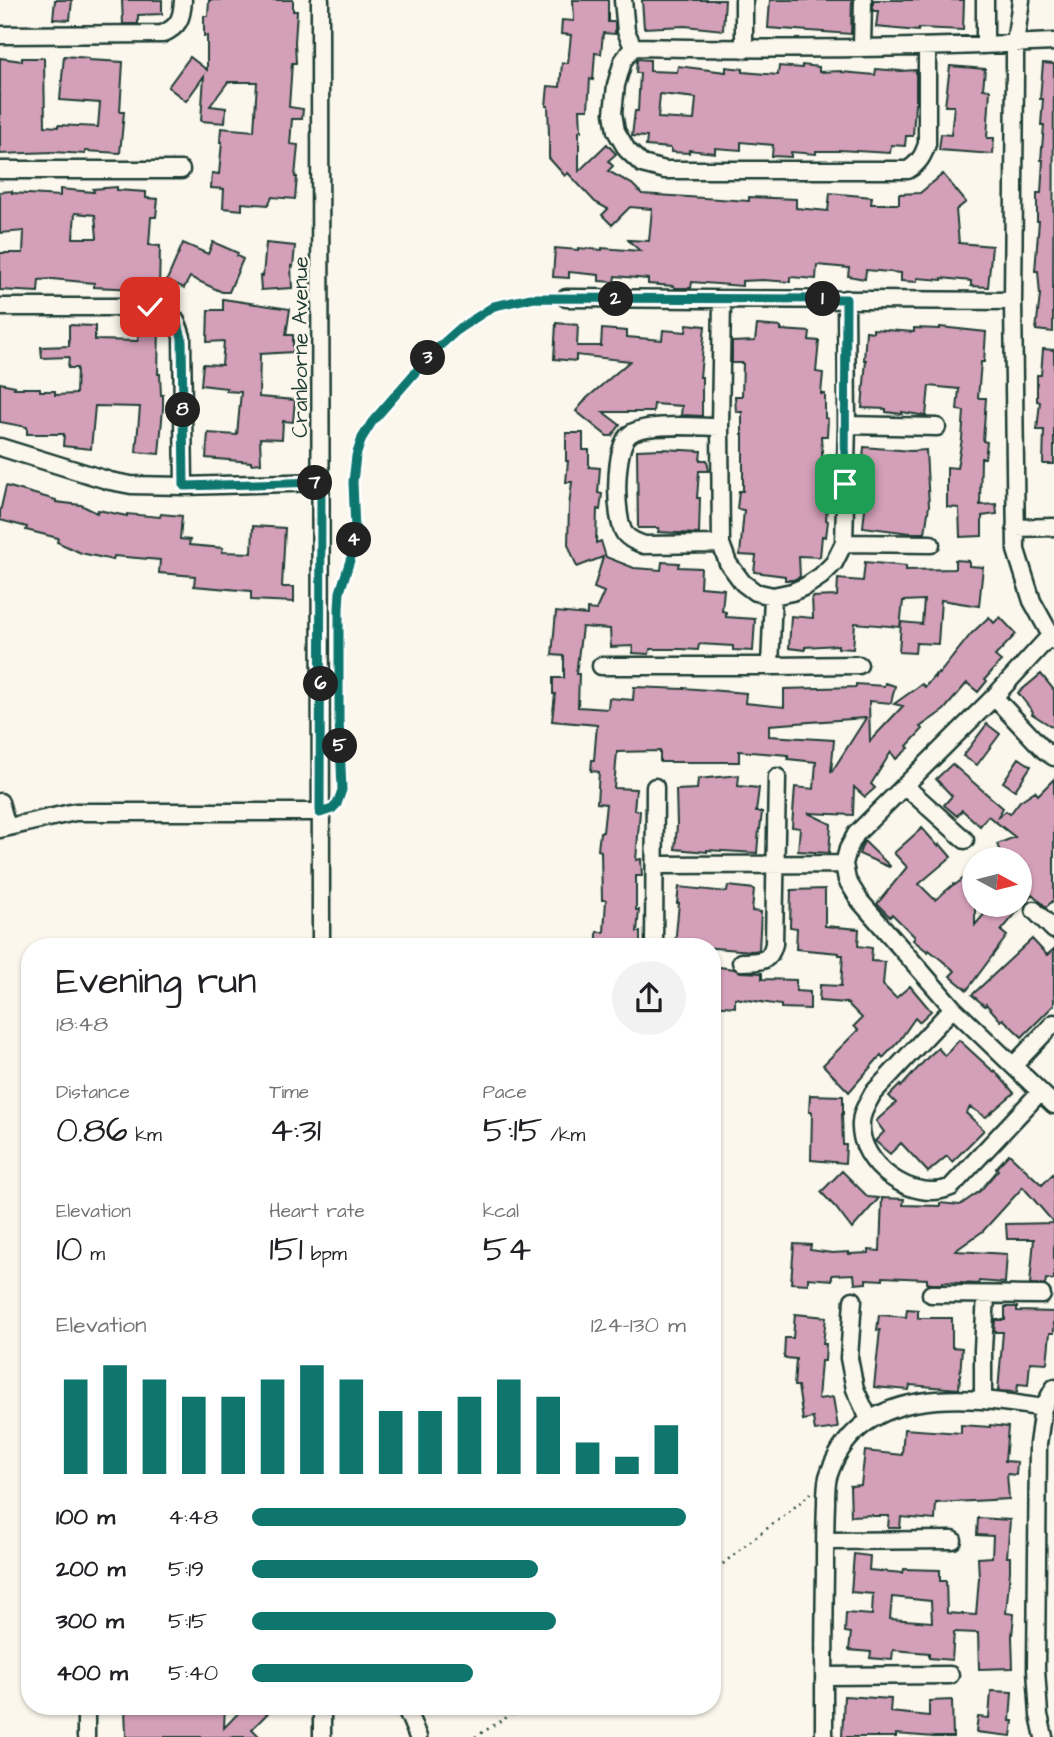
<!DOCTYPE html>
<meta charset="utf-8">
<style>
:root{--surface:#fff;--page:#f2f2f2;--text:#202124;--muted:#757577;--accent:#0f766e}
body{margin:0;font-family:"Architects Daughter",sans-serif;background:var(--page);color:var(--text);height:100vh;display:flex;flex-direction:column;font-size:26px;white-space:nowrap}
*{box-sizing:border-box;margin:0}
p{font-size:23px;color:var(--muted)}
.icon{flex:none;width:38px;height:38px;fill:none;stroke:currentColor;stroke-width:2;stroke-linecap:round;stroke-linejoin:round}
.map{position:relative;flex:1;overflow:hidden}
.side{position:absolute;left:21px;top:938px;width:700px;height:777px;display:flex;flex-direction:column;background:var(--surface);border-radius:28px;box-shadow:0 2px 5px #0004}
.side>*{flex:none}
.needle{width:46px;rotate:97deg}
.fabs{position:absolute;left:962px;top:847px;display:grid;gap:14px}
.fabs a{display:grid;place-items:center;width:70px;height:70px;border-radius:50%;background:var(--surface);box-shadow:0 2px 5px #0004;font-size:35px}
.pin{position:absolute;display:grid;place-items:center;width:60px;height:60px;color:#fff;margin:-30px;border-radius:14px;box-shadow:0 4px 10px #0006}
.km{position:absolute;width:35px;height:35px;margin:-18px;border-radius:50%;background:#222;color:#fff;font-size:19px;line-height:35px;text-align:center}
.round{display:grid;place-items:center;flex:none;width:74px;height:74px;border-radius:37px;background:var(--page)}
.summary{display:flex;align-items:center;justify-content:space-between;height:119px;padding:0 35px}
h1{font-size:38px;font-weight:600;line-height:52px}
.figures{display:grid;grid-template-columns:repeat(3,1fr);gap:10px;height:119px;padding:7px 35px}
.figures div{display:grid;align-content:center}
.figures b{font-size:35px;font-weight:600}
.figures small{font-size:19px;font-weight:400}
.figures p{font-size:19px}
.chart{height:196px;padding:14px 35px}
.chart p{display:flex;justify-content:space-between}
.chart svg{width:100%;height:126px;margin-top:7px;stroke:var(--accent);stroke-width:6}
ul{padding:0 35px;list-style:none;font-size:23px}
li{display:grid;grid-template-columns:112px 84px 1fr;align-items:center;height:52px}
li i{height:18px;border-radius:9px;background:var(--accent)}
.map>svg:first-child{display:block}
.building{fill:#d4a0b9;stroke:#1f3d34;stroke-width:2;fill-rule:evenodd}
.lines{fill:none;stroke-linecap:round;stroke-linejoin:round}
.minor-casing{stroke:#1f3d34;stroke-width:21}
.path{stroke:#1f3d34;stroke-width:2.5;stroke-dasharray:2 5;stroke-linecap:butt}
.minor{stroke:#fbf7ec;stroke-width:16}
.route-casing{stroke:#fff;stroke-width:14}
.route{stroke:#0f766e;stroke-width:9}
.labels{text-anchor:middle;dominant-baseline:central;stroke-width:5;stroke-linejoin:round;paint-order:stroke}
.street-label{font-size:21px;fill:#1f3d34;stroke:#fbf7ec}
</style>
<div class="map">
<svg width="1054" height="1737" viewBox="0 0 1054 1737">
<rect width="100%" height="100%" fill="#fbf7ec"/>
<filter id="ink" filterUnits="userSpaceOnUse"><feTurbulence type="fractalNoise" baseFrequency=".0143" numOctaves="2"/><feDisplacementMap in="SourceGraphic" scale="14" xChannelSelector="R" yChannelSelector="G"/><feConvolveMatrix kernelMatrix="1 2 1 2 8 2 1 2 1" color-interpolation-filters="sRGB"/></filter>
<g filter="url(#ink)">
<path class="building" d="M55 0H72L70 20 53 19Z
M122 0H162V14L138 15V24H123Z
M209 0H293V11H297L295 42 296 63H292L289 107 303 109 302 119H292L290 144 298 145 295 177H297L295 199 272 197 268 205 242 203V210L223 208 224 189 211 188 212 173 219 174 222 142H220L221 128 254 131 257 82H228L210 106 226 108 225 123 201 121 204 76 186 101 168 87 190 57 207 70V36H204V16H208Z
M573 0H608V22H615V34L603 33 601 54 595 53 593 80 590 79 588 109H580L581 131H579V171L607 144 616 154 608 161 613 166 608 171 632 184 642 194 749 201V197L796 199V208L828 211 830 193 872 197 871 204H899V194L920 193 943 174 966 202 956 210 959 243 992 246 988 287 971 286V281L942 278V280L917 278V282L901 281V273L866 270 865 279 848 276 849 268 817 265 816 279 790 277V282L763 280 742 281V286L692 282 691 288H675L674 286 648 284V279L615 276 614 282 599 281V275L569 272V278L553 277 555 248 578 250V248L602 250V248L640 251 628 240 649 241 652 209 630 207 612 225 602 215 608 209 595 202 568 173 565 176 549 158V135L548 106H546L548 86 560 87 562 63H568L571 35 561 34 562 20 574 21Z
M642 0H725L723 30 685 26 644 28Z
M770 0H852L851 34 768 28Z
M873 0H964L963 30 919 28 918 31 876 27 878 11H873Z
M64 56 89 58V60L123 62 120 112H124L120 153 85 151V154L53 152 0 154V58L22 61V58H44L45 126 58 127V125L98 127 100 103 60 100Z
M637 59 650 60V71L677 72 678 66 726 72V67L743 69V72L778 75 779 66 802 68V65L819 67V72L842 71V72L875 75 876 69 901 71 916 70V103H915L913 136H906L905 146 891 145 890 153 839 150V151H816V154L791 152V157L772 156 773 145 741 142V150L715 148V153L689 150V153L671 152V148L646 146 647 137 632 136 635 111H638L640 73H636ZM660 94 696 98 694 120 658 118Z
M1043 63 1054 64 1053 332 1036 330 1040 295 1038 271H1035L1039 221H1037V193H1041L1043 160H1041L1044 125H1041L1043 99H1040Z
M950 66 985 69 983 89 990 90 987 138H994L993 154 939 150 941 134 951 135 954 106H945Z
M117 187V190L146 192V198L158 199 156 217H151L149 245 160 246 159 290 94 287V283L52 279 39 280 38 292 0 290V253H23L24 231 0 233V192L12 191V193L60 196V189L94 192 93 189ZM75 213 95 215 97 238H73Z
M213 242 238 253 237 256 243 259 229 292H222L190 277 184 288 167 280 183 243 208 254Z
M266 243 295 246 293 267 291 266 292 288 261 290 260 276H263Z
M223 299 290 309 286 335H293V352L260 354 259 397 295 400 293 422 283 421 282 439 260 438 261 463 251 464V462L206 458 208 433 237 435 241 392 226 391 227 388 201 385 203 364 222 365 224 341 207 342 208 310H223Z
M556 323 578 325 577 346H601L602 329 627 331V337L662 340 663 330 686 332 687 324 705 326 700 377H702V416L681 415 682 406 654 404 653 412H603L620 425 612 436H607L576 411 587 398 630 361 576 355V361L554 359Z
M69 325 95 326V340L138 341V325H159L158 374H160L161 395H163V408L159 454 136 452 140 407 95 406 91 449 63 446 64 434H27V427L0 422V383L15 386 14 388H40V391H55V395L76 394 77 368H68L69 357 42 358 41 347 69 346Z
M757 325 781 327V330L810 332 809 340 819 341 816 372 823 373 821 394H825V418L828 419 827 436H821L823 468H827L826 493H828L826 520 828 521 826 537 822 536 820 557 799 556 800 577 793 580H785V576L754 572 756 556 740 555 744 510 737 509 739 491H743V434H742V412H736L735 396H742L743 363H732V342L755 341Z
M940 327 986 332 984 362H981L978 398H986L983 441 987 442 985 458H981L980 505 996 504 997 514 982 516V536L960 537 959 508 947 507V467L957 468 962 439 964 411 957 410 959 389 929 386 926 416 902 412V414L886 412V409L862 408 866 360H864L866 331 873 332V329L914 332V328L940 329Z
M1043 349 1054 350V464H1043L1044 430H1037L1040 402 1037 401V375H1041Z
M566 433H583V450H589V467L600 468 598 493 602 494 600 510 597 509 596 543 601 541 606 557 634 568 661 570 662 562 679 563 678 567 701 568 700 587 724 589 722 611 726 612V617L755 619 753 651 733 650V646L699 644 698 650 681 649H650L649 654 633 653V646L611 647 610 629 582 627 576 674H579L578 707 608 709 609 698 633 700 634 687 684 689V688L746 693 745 703 784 707V689L856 687V684L884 686 885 683 895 686 891 703 869 701 870 741 903 706 894 704 922 684 925 687 935 675V677L938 673 939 674 971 634 989 617 994 623 1000 617 1016 634 995 656 1001 661 985 679 987 681 978 692 967 683 944 710 920 727 923 729 907 746 909 748 896 759 891 752 871 784 875 788 865 797 854 787 853 815 808 813 831 824 829 853 798 851 800 828 792 827 795 787 814 789 816 762 788 759V755L739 751V762H660V751L617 752 614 788 636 789 634 810 640 811 636 860 641 859 642 876H636V910H639L637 932H640V947H597V932H604L606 900H602L601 851 598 850 600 832H603L606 804 597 803 599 772 591 771 592 760H594L597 725 552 721 555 694H553V678H564V656L552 655 556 612 587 615V609L596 610 604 592 594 588 603 557 577 567 568 544 569 506 572 482H566L568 461H566ZM866 718 831 773 834 740 769 736V725Z
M864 447 911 451 926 450 929 506 925 533H910L863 527 868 481 861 480Z
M662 449 701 451 700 460H707L709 471H699L697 498H700L699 534 658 532 659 528H638L637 450Z
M6 486 56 500V502L81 505 97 513 98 510 127 516V514L160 517 161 514 182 516 180 539 190 540 189 545 223 548 222 552 252 553 253 526 285 528 282 587H294V602L251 600V591L194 586 195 576 159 573 160 560 114 556 113 560 81 553 57 542 58 538 26 530 27 527 0 520V512Z
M955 560 969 561V566L983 567 979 606 941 600 938 644 916 643 915 653 899 652 901 622 922 624 924 600 903 601 900 627 855 623 853 649 838 648V645L805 647V650L789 648 791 616 813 618 812 597 837 596 838 579 863 581 865 562 906 566V570L955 569Z
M1041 674 1054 690V728L1032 714 1033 712 1018 693Z
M987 724 1000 734 977 765 963 756Z
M1019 758 1031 766 1015 790 1003 782Z
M952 764 1003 808 997 818 1006 811 1010 814 1020 801 1035 791 1038 795 1054 779V900L1046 907 1032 894 1001 931 1007 936 967 990 950 976 955 971 929 950 928 952 913 940 915 937 892 914 890 917 877 904 907 867 894 853 922 828 938 846 940 844 951 857 919 884 935 900 954 884 955 885 975 869V925L992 905H1020V859H1003L997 844 1015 837 988 816 980 826 962 810 957 816 944 805 952 796 936 779Z
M739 775 738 786 759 788 756 812H762L760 829H759L757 853 707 850V852L675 849 677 825 676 790 697 789 698 779Z
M864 841 890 866 889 867 859 854Z
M728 886 754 889 752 911 761 912 759 950 753 951 675 945 679 903H677L679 887 727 892Z
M825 889V926L859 929 858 946 872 948 871 961 885 962 883 985 896 998 910 986 931 1011 919 1022 915 1018 899 1041 883 1058 881 1055 849 1092 823 1065 858 1030 854 1026 862 1018 847 1003 819 1001 820 985 841 986 843 955H839V953L796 949 797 928 790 927 791 890Z
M1032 939 1047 955 1054 949V1005L1022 1037 1003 1019 1001 1021 986 1004 985 1006 972 995Z
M712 966 734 969 741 972 762 973V979L796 980V991L810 992V1009L781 1008V1005L735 998V1007L712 1005Z
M959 1040 994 1072 995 1071 1014 1093 986 1117 970 1107 966 1113 984 1130 952 1162 947 1156 928 1172 901 1143 890 1154 875 1141 884 1132 876 1121 896 1103 889 1096 900 1085 901 1087 927 1058 938 1048 945 1056Z
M810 1095 843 1096V1114H842L843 1145H846L845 1163 811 1160 812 1112H809Z
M1009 1154 1042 1185 1054 1173V1280L1046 1279 1045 1285 1030 1284 1034 1239H1007L1006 1224 1054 1223 1023 1187 983 1231 955 1251 1007 1254 1005 1283 979 1281 978 1284 943 1282V1284H932L927 1283V1279L883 1277V1280L866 1279V1283L855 1284 854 1274 832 1275V1280L808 1278V1284L791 1283 794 1244 811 1245 810 1250 832 1253 849 1252V1254L869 1253V1250L880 1251 882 1198 904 1199 903 1205 940 1206V1203L960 1205 980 1191 998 1170 996 1168Z
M842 1171 868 1197 879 1198 852 1229 836 1208 821 1192Z
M1005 1307H1017V1311L1054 1312V1333H1050L1047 1363 1030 1362 1028 1385 1018 1384 1017 1392 998 1391 1003 1332H994L995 1320H1005Z
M907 1309 918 1310V1318H952V1347L962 1348 959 1389 910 1385 909 1390 874 1387 880 1330H877L879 1315 906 1317Z
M795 1314 826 1317 823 1344H826L825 1361H821L818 1399 833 1397 838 1428 815 1431 813 1418 803 1420 798 1386H794L796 1359 784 1358 785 1338H793Z
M961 1425 990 1427V1425L1008 1427 1005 1461 1017 1462 1016 1475 1007 1474 1009 1499 936 1503 935 1520 901 1517 900 1528H888L889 1516H872V1515L851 1516 850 1486 861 1485 865 1451 902 1455 904 1429 961 1433Z
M978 1518 1010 1520 1007 1557H1010V1571L1006 1613 1014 1614 1012 1636 1013 1668 979 1669 978 1633 954 1632 952 1660 929 1658V1653L893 1650 892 1660 870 1658 871 1652 849 1650 851 1633 845 1632 846 1613 872 1615 873 1594 851 1592 854 1554 870 1556 869 1570 903 1573 904 1569 940 1570V1581H946L947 1613 976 1615 979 1578 978 1558 992 1557 993 1536 977 1535ZM892 1597 931 1601 932 1622 890 1619Z
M991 1691 1012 1692 1010 1721H1013L1011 1736 976 1732 978 1717 989 1718Z
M844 1696 891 1699 890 1712 929 1716V1701L952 1700 953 1737H934L896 1734V1737H842Z
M125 1706H225L224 1728 245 1706H275L252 1729 260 1737H126Z"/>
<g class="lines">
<g class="minor-casing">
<path id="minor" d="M320 0 321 947
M623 0 626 31 633 47
M744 0V49
M1021 0 1015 44V72L1013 301 1016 550 1032 601 1054 641
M0 35 162 34C179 27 182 18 183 0
M985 45V0
M633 47 623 61 616 85 613 113 616 131 627 150 642 164 665 170H908C919 163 923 156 927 144V47
M633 47C773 50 914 49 1054 42
M862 48 863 0
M0 170H181
M566 298 1013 301
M722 300 720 427 721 544 728 563 743 583 755 592 773 596 792 592 806 586 821 576 834 563 844 543 847 425 846 299
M0 307H150C173 312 176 316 182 337L184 486
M847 425 937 427
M720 427C699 427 643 422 629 435 614 448 614 520 625 534 631 541 637 542 644 545L721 544
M0 447 110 481 131 485 184 486 321 482
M1015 528 1054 527
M844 543 931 544
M773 596 770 666 859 665
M1050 636 994 697 856 834 848 849 844 864 847 880 860 901 953 1008 1054 1105
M601 666H770
M994 697 1045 751 1054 757
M905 786 965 840
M0 802 7 827
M0 829 75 812H320
M655 865 844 864
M1034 910 1054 930
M654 947 655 787
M741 962C759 961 769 964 774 944L777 777
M953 1008 873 1093C868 1103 861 1112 861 1123 858 1164 913 1204 951 1187L1040 1092
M1014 1065 1054 1023
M931 1294 1042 1295
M853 1300 849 1358 855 1389 869 1419
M983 1400V1349L986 1295
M825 1541 953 1540
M824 1676 950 1675
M86 1706V1737
M405 1706 418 1737
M322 1737V1706
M824 1737C824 1682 824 1627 825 1572 825 1549 825 1527 826 1504 826 1495 826 1485 828 1477 858 1383 966 1395 1043 1408
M1044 1737 1039 1715 1036 1669 1038 1444 1043 1408 1054 1388"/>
</g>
<path class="path" d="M336 805 340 798 342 791 339 719V609L340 592 353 551 355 530 353 482 356 456 362 438 372 422 433 352 460 328 494 306 531 298H552
M712 1573 749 1542 784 1516 811 1493
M475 1737 525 1706"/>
<use href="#minor" class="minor"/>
</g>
</g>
<g class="lines" filter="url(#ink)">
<g class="route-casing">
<path id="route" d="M150 307C173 312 176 316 182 338L184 486 321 482 320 813 332 809 337 804 342 790 339 719V609L340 592 353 551 355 530 353 482 356 456 362 438 372 422 433 352 460 328 494 306 531 298 846 299 845 484"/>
</g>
<use href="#route" class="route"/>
</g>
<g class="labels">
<g class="street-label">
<text transform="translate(300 347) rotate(-90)">Cranborne Avenue</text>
</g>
</g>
</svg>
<div class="fabs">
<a><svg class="needle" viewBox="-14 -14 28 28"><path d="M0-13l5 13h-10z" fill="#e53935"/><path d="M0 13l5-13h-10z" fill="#757577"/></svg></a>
</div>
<div class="pin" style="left:845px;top:484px;background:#1e9e55"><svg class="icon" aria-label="arrive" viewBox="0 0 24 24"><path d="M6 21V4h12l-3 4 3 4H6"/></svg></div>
<div class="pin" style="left:150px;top:307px;background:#d93025"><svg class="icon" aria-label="check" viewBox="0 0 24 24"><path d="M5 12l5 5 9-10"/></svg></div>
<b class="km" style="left:823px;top:299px">1</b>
<b class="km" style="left:616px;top:299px">2</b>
<b class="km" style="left:428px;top:358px">3</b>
<b class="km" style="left:354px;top:540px">4</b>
<b class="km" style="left:340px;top:746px">5</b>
<b class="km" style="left:321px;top:684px">6</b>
<b class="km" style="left:315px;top:483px">7</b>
<b class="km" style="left:183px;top:410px">8</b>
<section class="side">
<div class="summary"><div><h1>Evening run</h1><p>18:48</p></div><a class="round"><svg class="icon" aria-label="share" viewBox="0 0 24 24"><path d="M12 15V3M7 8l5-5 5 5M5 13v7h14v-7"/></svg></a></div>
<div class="figures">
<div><p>Distance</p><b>0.86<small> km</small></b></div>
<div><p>Time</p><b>4:31</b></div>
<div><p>Pace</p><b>5:15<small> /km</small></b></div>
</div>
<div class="figures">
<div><p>Elevation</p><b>10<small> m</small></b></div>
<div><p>Heart rate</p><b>151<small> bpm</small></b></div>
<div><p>kcal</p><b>54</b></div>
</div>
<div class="chart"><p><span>Elevation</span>124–130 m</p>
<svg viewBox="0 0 160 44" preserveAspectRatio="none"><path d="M5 44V11M15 44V6M25 44V11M35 44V17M45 44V17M55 44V11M65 44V6M75 44V11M85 44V22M95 44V22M105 44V17M115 44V11M125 44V17M135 44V33M145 44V38M155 44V27"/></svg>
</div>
<ul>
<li><b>100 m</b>4:48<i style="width:100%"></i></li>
<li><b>200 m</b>5:19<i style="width:66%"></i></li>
<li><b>300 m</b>5:15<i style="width:70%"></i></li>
<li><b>400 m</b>5:40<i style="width:51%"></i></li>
</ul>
</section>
</div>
